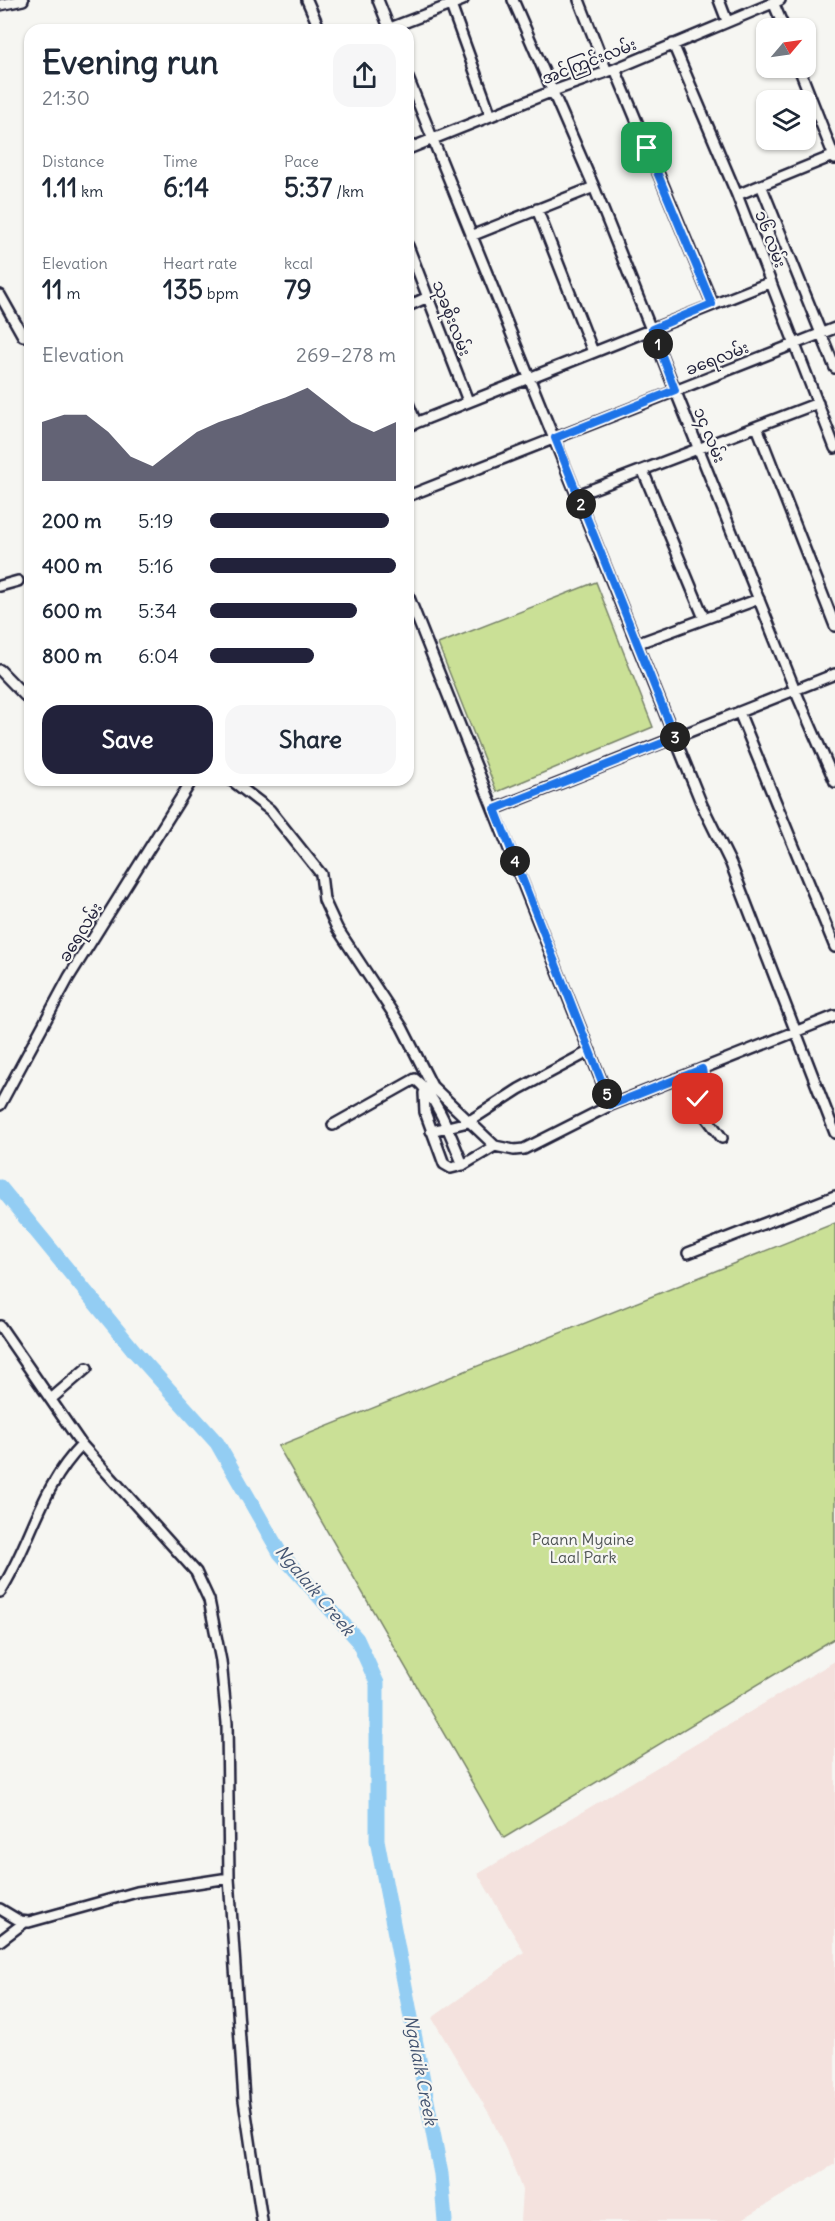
<!DOCTYPE html>
<meta charset="utf-8">
<style>
:root{--surface:#fff;--page:#f6f6f7;--text:#1f2937;--muted:#747a83;--accent:#22223b}
body{margin:0;font-family:Delius,"Noto Sans Myanmar",sans-serif;background:var(--page);color:var(--text);height:100vh;display:flex;flex-direction:column;font-size:22px;white-space:nowrap}
*{box-sizing:border-box;margin:0}
p{font-size:20px;color:var(--muted)}
.icon{flex:none;width:33px;height:33px;fill:none;stroke:currentColor;stroke-width:2;stroke-linecap:round;stroke-linejoin:round}
.map{position:relative;flex:1;overflow:hidden}
.drawer{position:absolute;left:24px;top:24px;width:390px;height:762px;display:flex;flex-direction:column;background:var(--surface);border-radius:18px;box-shadow:0 2px 4px #0004}
.drawer>*{flex:none}
.needle{width:39px;rotate:61deg}
.controls{position:absolute;left:756px;top:18px;display:grid;gap:12px}
.controls a{display:grid;place-items:center;width:60px;height:60px;border-radius:12px;background:var(--surface);box-shadow:0 2px 4px #0004;font-size:30px}
.pin{position:absolute;display:grid;place-items:center;width:51px;height:51px;color:#fff;margin:-26px;border-radius:12px;box-shadow:0 3px 9px #0006}
.km{position:absolute;width:30px;height:30px;margin:-15px;border-radius:50%;background:#222;color:#fff;font-size:16px;line-height:30px;text-align:center}
.round{display:grid;place-items:center;flex:none;width:63px;height:63px;border-radius:18px;background:var(--page)}
.head{display:flex;align-items:center;justify-content:space-between;height:102px;padding:0 18px}
h1{font-size:33px;font-weight:800;line-height:45px}
.figures{display:grid;grid-template-columns:repeat(3,1fr);gap:9px;height:102px;padding:6px 18px}
.figures div{display:grid;align-content:center}
.figures b{font-size:26px;font-weight:800}
.figures small{font-size:16px;font-weight:400}
.figures p{font-size:16px}
.chart{height:168px;padding:12px 18px}
.chart p{display:flex;justify-content:space-between}
.chart svg{width:100%;height:108px;margin-top:6px;fill:var(--accent);opacity:.7}
.button{display:flex;gap:12px;margin-top:auto;padding:12px 18px}
.button a{flex:1;height:69px;border-radius:18px;background:var(--accent);color:#fff;font-size:24px;font-weight:800;line-height:69px;text-align:center}
.button a+a{background:var(--page);color:var(--text)}
ul{padding:0 18px;list-style:none;font-size:20px}
li{display:grid;grid-template-columns:96px 72px 1fr;align-items:center;height:45px}
li i{height:15px;border-radius:8px;background:var(--accent)}
.map>svg:first-child{display:block}
.built{fill:#f4e2de}
.green{fill:#cae096;stroke:#768168;stroke-width:1.5}
.lines{fill:none;stroke-linecap:round;stroke-linejoin:round}
.river{stroke:#93cdf3;stroke-width:15}
.street-casing{stroke:#22223b;stroke-width:14}
.street{stroke:#f6f6f2;stroke-width:9}
.route-casing{stroke:#fff;stroke-width:12}
.route{stroke:#1a73e8;stroke-width:8}
.labels{text-anchor:middle;dominant-baseline:central;stroke-width:4.5;stroke-linejoin:round;paint-order:stroke}
.street-label{font-size:16px;fill:#22223b;stroke:#f6f6f2}
.park-label{font-size:16px;fill:#4c5252;stroke:#f6f6f2}
.water-label{font-size:18px;font-style:italic;fill:#445572;stroke:#f6f6f2}
</style>
<div class="map">
<svg width="835" height="2221" viewBox="0 0 835 2221">
<rect width="100%" height="100%" fill="#f6f6f2"/>
<filter id="ink" filterUnits="userSpaceOnUse"><feTurbulence type="fractalNoise" baseFrequency=".0167" numOctaves="2"/><feDisplacementMap in="SourceGraphic" scale="12" xChannelSelector="R" yChannelSelector="G"/><feConvolveMatrix kernelMatrix="1 2 1 2 8 2 1 2 1" color-interpolation-filters="sRGB"/></filter>
<g filter="url(#ink)">
<path class="built" d="M835 1661V2164L739 2221H520L522 2190 512 2163 490 2115 432 2018 524 1952 478 1874Z"/>
<path class="green" d="M596 582 653 727 497 792 438 644Z
M835 1223V1638L504 1838 278 1446Z"/>
<g class="lines">
<path class="river" d="M0 1187 136 1353 217 1443 280 1553 357 1639 377 1683V1840L441 2174 445 2221"/>
<g class="street-casing">
<path id="street" d="M307 0 320 30
M378 0 390 30
M449 0 491 116
M513 0 594 187 795 690 835 782
M579 0 607 72
M719 0 727 21
M773 2 784 28
M0 5 23 0
M385 30 463 0
M673 44 737 195 835 448
M799 68 835 159
M615 69 713 305
M408 78 702 805 731 864 835 1133
M408 149 553 91 615 69 780 0
M761 185 835 368
M737 195 835 155
M537 209 593 352
M471 236 594 187
M408 246 468 401
M0 295 23 336
M408 306 428 297
M408 403 416 423
M408 426 771 282
M757 427 835 626
M643 471 704 618
M577 495 818 403
M408 496 835 328
M0 586 18 581
M408 595 611 1105
M636 644 759 599
M0 670 30 701
M739 712 835 947
M231 780 270 810 321 874 324 900 337 928 402 1027 432 1086 495 1146 514 1150 524 1149 611 1105 835 1016
M495 809 835 674
M702 1069 704 1080 697 1105 722 1138
M428 1088 424 1093 425 1112 444 1164 451 1168 463 1165 495 1146
M0 1105 69 977 192 780
M333 1125 415 1079C437 1096 452 1139 463 1165
M431 1131 468 1122 519 1089 590 1051
M688 1253 835 1196
M0 1326 82 1445 196 1572 209 1600 221 1661 227 1723 229 1878 244 2100 262 2221
M51 1399 87 1368
M0 1592C31 1544 40 1487 82 1445
M0 1909 20 1921 29 1922 137 1892 229 1878
M0 1941 25 1922"/>
</g>
<use href="#street" class="street"/>
</g>
</g>
<g class="lines" filter="url(#ink)">
<g class="route-casing">
<path id="route" d="M647 148 712 304 652 329 675 390 555 438 675 738 495 809 611 1105 702 1069 704 1080 698 1099"/>
</g>
<use href="#route" class="route"/>
</g>
<g class="labels">
<g class="street-label">
<text transform="translate(589 61) rotate(-21)">အင်ကြင်းလမ်း</text>
<text transform="translate(771 239) rotate(69)">၁၆ လမ်း</text>
<text transform="translate(452 318) rotate(69)">သုခစိုးလမ်း</text>
<text transform="translate(717 358) rotate(-21)">ခရေလမ်း</text>
<text transform="translate(710 435) rotate(68)">၁၄ လမ်း</text>
<text transform="translate(80 932) rotate(-58)">ခရေလမ်း</text>
</g>
<g class="park-label">
<text x="583" y="1539">Paann Myaine<tspan x="583" dy="18">Laal Park</tspan></text>
</g>
<g class="water-label">
<text transform="translate(315 1590) rotate(50)">Ngalaik Creek</text>
<text transform="translate(421 2070) rotate(79)">Ngalaik Creek</text>
</g>
</g>
</svg>
<div class="controls">
<a><svg class="needle" viewBox="-14 -14 28 28"><path d="M0-13l5 13h-10z" fill="#e53935"/><path d="M0 13l5-13h-10z" fill="#747a83"/></svg></a>
<a><svg class="icon" aria-label="layers" viewBox="0 0 24 24"><path d="M12 4l9 5-9 5-9-5zM3 14l9 5 9-5"/></svg></a>
</div>
<div class="pin" style="left:647px;top:148px;background:#1e9e55"><svg class="icon" aria-label="arrive" viewBox="0 0 24 24"><path d="M6 21V4h12l-3 4 3 4H6"/></svg></div>
<div class="pin" style="left:698px;top:1099px;background:#d93025"><svg class="icon" aria-label="check" viewBox="0 0 24 24"><path d="M5 12l5 5 9-10"/></svg></div>
<b class="km" style="left:658px;top:344px">1</b>
<b class="km" style="left:581px;top:504px">2</b>
<b class="km" style="left:675px;top:737px">3</b>
<b class="km" style="left:515px;top:861px">4</b>
<b class="km" style="left:607px;top:1094px">5</b>
<section class="drawer">
<div class="head"><div><h1>Evening run</h1><p>21:30</p></div><a class="round"><svg class="icon" aria-label="share" viewBox="0 0 24 24"><path d="M12 15V3M7 8l5-5 5 5M5 13v7h14v-7"/></svg></a></div>
<div class="figures">
<div><p>Distance</p><b>1.11<small> km</small></b></div>
<div><p>Time</p><b>6:14</b></div>
<div><p>Pace</p><b>5:37<small> /km</small></b></div>
</div>
<div class="figures">
<div><p>Elevation</p><b>11<small> m</small></b></div>
<div><p>Heart rate</p><b>135<small> bpm</small></b></div>
<div><p>kcal</p><b>79</b></div>
</div>
<div class="chart"><p><span>Elevation</span>269–278 m</p>
<svg viewBox="0 0 160 44" preserveAspectRatio="none"><path d="M0 44V20L10 17L20 17L30 24L40 34L50 38L60 31L70 24L80 20L90 17L100 13L110 10L120 6L130 13L140 20L150 24L160 20V44z"/></svg>
</div>
<ul>
<li><b>200 m</b>5:19<i style="width:96%"></i></li>
<li><b>400 m</b>5:16<i style="width:100%"></i></li>
<li><b>600 m</b>5:34<i style="width:79%"></i></li>
<li><b>800 m</b>6:04<i style="width:56%"></i></li>
</ul>
<div class="button"><a>Save</a><a>Share</a></div>
</section>
</div>
